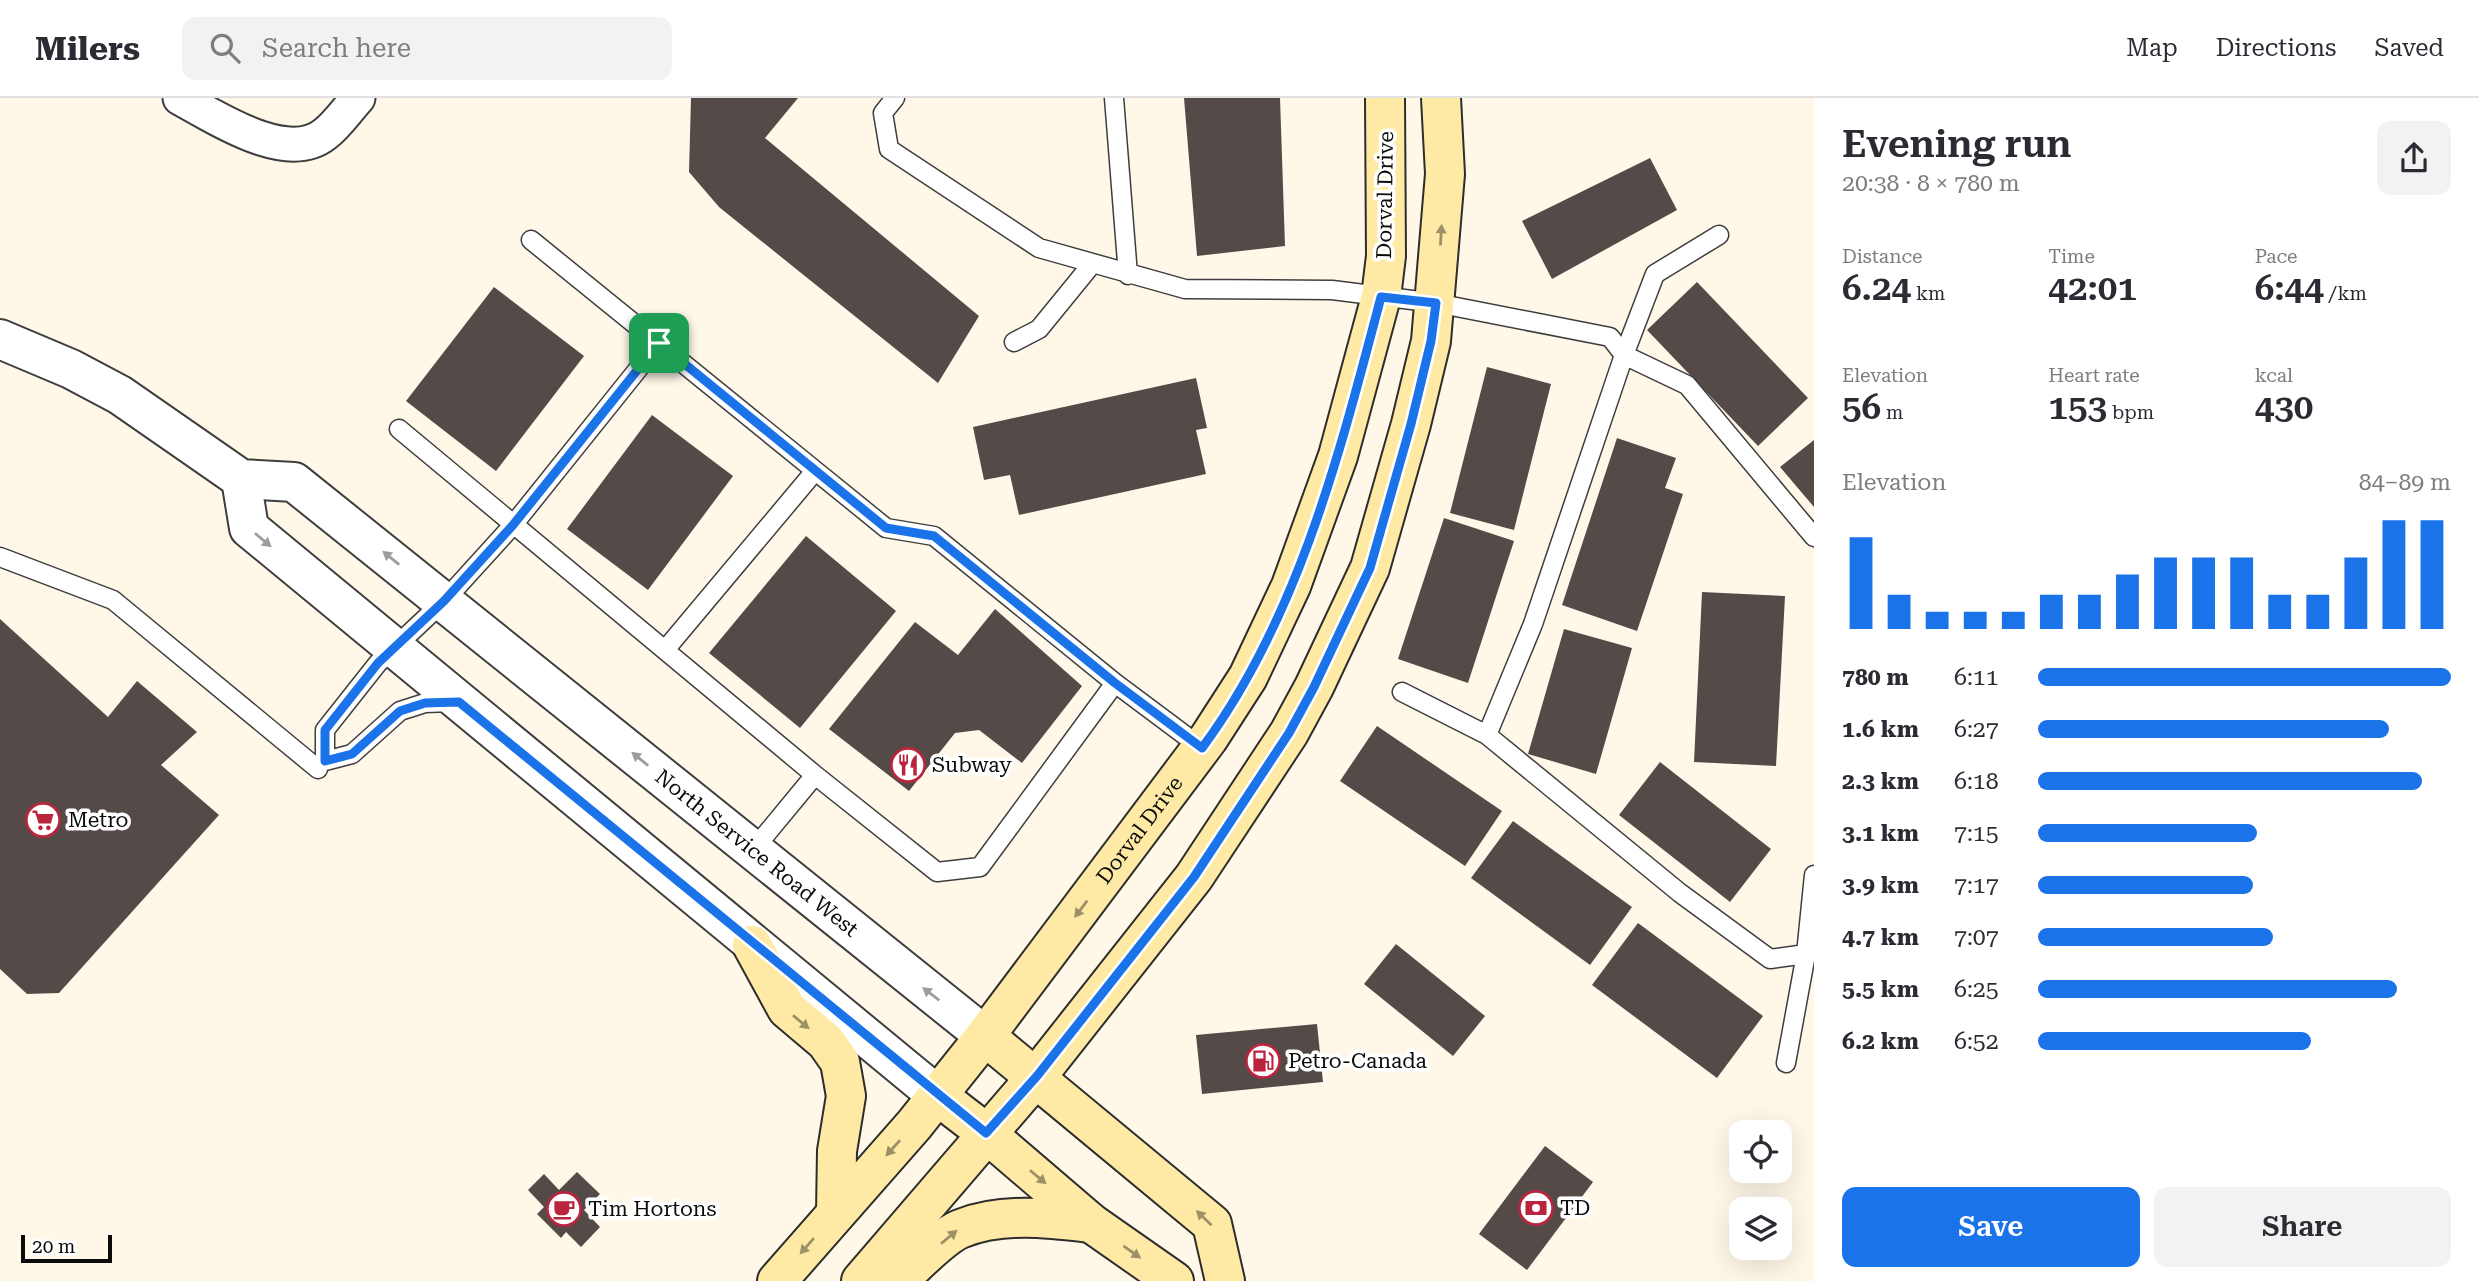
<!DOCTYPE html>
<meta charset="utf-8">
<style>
:root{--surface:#fff;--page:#f2f2f3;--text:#2b2b33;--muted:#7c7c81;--line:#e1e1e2;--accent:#1a73e8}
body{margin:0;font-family:"Roboto Serif",serif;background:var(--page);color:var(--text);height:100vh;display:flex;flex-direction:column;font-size:26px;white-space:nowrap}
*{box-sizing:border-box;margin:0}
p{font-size:23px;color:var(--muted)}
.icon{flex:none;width:38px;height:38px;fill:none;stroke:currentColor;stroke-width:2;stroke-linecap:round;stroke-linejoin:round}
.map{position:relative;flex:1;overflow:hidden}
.drawer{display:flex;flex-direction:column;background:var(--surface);width:665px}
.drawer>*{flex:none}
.buttons{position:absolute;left:1729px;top:1022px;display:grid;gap:14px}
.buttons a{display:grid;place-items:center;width:63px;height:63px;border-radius:14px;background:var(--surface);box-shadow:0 7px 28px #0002;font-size:35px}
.scale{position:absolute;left:21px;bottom:18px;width:91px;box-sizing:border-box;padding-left:7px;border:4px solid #0b0b0b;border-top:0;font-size:19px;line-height:24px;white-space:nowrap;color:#0b0b0b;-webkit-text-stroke:5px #fff;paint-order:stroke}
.pin{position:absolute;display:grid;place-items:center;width:60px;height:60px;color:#fff;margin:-30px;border-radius:14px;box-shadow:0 4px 10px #0006}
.round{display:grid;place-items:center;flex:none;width:74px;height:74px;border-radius:14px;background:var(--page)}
.head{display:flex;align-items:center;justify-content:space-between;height:119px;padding:0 28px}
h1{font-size:38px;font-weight:600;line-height:52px}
.figures{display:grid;grid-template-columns:repeat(3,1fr);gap:10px;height:119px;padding:7px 28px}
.figures div{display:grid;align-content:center}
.figures b{font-size:35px;font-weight:600}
.figures small{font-size:19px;font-weight:400}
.figures p{font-size:19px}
.chart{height:196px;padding:14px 28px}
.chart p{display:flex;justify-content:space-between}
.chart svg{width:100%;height:126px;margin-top:7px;stroke:var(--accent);stroke-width:6}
.cta{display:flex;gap:14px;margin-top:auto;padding:14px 28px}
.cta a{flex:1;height:80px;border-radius:14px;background:var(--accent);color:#fff;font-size:28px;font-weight:600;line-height:80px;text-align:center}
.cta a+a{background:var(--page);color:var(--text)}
ul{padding:0 28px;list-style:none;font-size:23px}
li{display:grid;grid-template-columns:112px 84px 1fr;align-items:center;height:52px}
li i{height:18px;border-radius:9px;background:var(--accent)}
header{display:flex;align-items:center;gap:42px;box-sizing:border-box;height:98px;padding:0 35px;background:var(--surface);border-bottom:2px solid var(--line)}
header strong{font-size:33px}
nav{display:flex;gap:38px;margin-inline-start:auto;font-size:24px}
.search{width:490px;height:63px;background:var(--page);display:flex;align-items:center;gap:18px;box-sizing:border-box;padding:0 24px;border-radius:14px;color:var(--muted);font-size:26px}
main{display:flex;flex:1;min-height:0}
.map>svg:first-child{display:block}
.building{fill:#544b48}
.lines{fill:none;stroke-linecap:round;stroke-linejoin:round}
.service-casing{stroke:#3e3e3e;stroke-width:21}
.minor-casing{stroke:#3e3e3e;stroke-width:37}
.tertiary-casing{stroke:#3e3e3e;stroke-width:42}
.secondary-casing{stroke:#2d2d2d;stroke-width:42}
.service{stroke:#fff;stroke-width:18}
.minor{stroke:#fff;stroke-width:33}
.tertiary{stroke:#fff;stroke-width:38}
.secondary{stroke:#ffeaa5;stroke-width:38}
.oneway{fill:#9d9167}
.oneway2{fill:#9d9d9d}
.route-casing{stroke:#fff;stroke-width:14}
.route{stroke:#1a73e8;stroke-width:9}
.labels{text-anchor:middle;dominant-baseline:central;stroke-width:7;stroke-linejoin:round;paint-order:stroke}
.street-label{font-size:21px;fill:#0b0b0b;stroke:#fff}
.poi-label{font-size:21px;fill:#0b0b0b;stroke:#fff;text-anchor:start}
</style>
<header>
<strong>Milers</strong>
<div class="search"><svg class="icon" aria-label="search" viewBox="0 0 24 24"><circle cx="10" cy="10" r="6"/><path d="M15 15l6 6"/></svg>Search here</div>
<nav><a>Map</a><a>Directions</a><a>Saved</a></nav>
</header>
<main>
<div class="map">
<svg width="1814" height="1183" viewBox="0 0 1814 1183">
<rect width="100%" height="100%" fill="#fff8e9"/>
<path class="building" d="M691 0H798L765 40 979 218 938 285 719 109 689 74Z
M1184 0H1280L1285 148 1197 158Z
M1650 60 1677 112 1552 181 1522 123Z
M1697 184 1808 300 1758 348 1647 232Z
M494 189 584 258 496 373 406 303Z
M1487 269 1551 286 1514 432 1450 415Z
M1196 280 1207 330 1196 332 1206 376 1019 417 1010 377 984 382 973 329Z
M652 317 733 378 648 492 567 431Z
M1617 340 1676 360 1665 390 1683 396 1637 533 1562 507Z
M1814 342V409L1780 369Z
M1444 420 1514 443 1468 585 1398 561Z
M806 438 896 513 800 630 709 555Z
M1702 494 1785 498 1776 668 1694 664Z
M995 511 1082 588 1022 665 979 632 955 635 909 693 829 631 915 524 958 557Z
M0 521 108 619 137 583 197 634 161 667 219 717 59 895 27 896 0 871Z
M1564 531 1632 550 1596 676 1528 656Z
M1377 628 1502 713 1465 768 1340 683Z
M1660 664 1771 751 1730 804 1619 717Z
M1513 723 1632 809 1590 867 1471 780Z
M1638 825 1763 918 1717 980 1592 887Z
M1396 846 1485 918 1453 958 1364 886Z
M1317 926 1323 984 1202 996 1196 937Z
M1545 1048 1593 1084 1527 1172 1479 1136Z
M577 1074 600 1096 584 1112 600 1129 581 1149 566 1134 561 1140 537 1116 544 1109 528 1092 544 1076 559 1092Z"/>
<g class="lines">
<g class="service-casing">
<path id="service" d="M895 0 883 15 889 51 1039 150 1185 191 1332 192 1436 205 1610 239 1624 257 1687 287 1814 439
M1114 0 1128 177
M1719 137 1655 176 1624 257 1533 526 1487 637 1680 795 1770 861 1806 856 1814 777
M531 142 886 430 934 438 1115 585
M1014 244 1039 231 1092 166
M399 331 815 677 937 774 980 769 1115 585 1202 650
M0 459 113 502 318 671
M665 552 815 373
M1402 594 1487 637
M452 604 425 605 400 613 352 656 325 663V632L378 565 444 503 513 427 659 245
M753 752 815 677
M1786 965 1806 856"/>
</g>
<g class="minor-casing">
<path id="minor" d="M180 0C215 19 287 67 325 36 337 27 347 12 358 0"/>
</g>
<g class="tertiary-casing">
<g id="tertiary">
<path id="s1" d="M0 241 71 271 120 297 241 381 294 384 985 938"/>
<path d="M241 381 249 430 938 998"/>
</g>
</g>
<g class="secondary-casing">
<g id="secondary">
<path d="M752 847 787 911 826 944 840 964 846 998 837 1053 836 1114"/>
<path d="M985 938 1212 1126 1225 1183"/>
<path d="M938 998 986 1035 1091 1125 1174 1183"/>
<path id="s2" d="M777 1183 914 1027 985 938 1208 641 1248 579 1291 488 1338 358 1381 199 1386 158 1385 0"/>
<path d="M861 1183 1037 978 1194 779 1289 635 1314 589 1370 470 1411 326 1431 243 1445 76 1441 0"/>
<path d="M897 1183C914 1169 941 1139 960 1131 1001 1114 1049 1120 1091 1125"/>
</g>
</g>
<use href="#service" class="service"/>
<use href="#minor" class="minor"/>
<use href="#tertiary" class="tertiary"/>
<use href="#secondary" class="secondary"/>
</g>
<defs><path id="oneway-solid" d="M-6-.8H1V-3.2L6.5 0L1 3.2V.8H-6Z" transform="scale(1.75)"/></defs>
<g class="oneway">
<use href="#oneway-solid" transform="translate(1441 137) rotate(-87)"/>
<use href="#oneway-solid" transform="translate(1081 811) rotate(127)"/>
<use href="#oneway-solid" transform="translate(801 924) rotate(40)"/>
<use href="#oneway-solid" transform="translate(893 1050) rotate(132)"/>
<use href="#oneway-solid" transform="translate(1038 1079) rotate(40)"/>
<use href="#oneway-solid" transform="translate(1204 1120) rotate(-136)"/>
<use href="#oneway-solid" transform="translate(949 1139) rotate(-40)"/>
<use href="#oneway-solid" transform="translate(807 1148) rotate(131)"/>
<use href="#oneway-solid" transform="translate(1132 1154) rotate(35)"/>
</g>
<g class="oneway2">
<use href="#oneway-solid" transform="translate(263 442) rotate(40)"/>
<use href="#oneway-solid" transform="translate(391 460) rotate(-141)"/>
<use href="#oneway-solid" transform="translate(640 661) rotate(-141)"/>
<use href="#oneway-solid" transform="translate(931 896) rotate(-142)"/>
</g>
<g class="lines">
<g class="route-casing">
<path id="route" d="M1381 199 1436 205 1431 243 1411 326 1370 470 1314 589 1289 635 1194 779 1037 978 986 1035 459 604 425 605 400 613 352 656 325 663V632L378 565 444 503 513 427 659 245 886 430 934 438 1115 585 1202 650C1299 519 1340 354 1381 199Z"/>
</g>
<use href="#route" class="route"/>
</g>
<defs>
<g id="restaurant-ring" transform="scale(1.75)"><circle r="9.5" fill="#fff" stroke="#ba243d" stroke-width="1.5"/><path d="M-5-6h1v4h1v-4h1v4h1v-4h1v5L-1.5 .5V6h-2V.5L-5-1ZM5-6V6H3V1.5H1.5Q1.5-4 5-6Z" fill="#ba243d"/></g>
<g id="supermarket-ring" transform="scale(1.75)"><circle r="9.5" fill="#fff" stroke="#ba243d" stroke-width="1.5"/><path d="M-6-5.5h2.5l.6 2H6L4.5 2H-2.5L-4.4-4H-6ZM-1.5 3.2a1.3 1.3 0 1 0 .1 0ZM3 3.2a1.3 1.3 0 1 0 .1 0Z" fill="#ba243d"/></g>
<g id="fuel-ring" transform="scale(1.75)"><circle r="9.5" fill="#fff" stroke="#ba243d" stroke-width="1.5"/><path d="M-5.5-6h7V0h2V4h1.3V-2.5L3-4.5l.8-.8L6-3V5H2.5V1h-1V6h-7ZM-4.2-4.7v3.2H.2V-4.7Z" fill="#ba243d"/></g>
<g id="bank-ring" transform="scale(1.75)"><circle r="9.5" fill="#fff" stroke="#ba243d" stroke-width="1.5"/><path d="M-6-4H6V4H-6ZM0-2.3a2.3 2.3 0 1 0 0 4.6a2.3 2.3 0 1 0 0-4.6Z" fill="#ba243d"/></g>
<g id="cafe-ring" transform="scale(1.75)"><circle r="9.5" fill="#fff" stroke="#ba243d" stroke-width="1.5"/><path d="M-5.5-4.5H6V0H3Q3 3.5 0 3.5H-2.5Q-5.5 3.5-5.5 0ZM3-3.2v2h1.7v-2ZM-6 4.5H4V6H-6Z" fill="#ba243d"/></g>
</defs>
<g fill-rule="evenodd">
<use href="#restaurant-ring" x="908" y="667"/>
<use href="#supermarket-ring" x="43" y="722"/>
<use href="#fuel-ring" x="1263" y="963"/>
<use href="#bank-ring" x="1536" y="1110"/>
<use href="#cafe-ring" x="564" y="1111"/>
</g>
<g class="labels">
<g class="street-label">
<text transform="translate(1385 97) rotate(-89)">Dorval Drive</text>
<text stroke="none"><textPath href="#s2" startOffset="579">Dorval Drive</textPath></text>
<text stroke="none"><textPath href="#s1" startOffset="926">North Service Road West</textPath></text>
</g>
<g class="poi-label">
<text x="932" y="667">Subway</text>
<text x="68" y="722">Metro</text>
<text x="1288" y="963">Petro-Canada</text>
<text x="1560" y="1110">TD</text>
<text x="588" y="1111">Tim Hortons</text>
</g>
</g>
</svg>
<div class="buttons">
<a><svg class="icon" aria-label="locate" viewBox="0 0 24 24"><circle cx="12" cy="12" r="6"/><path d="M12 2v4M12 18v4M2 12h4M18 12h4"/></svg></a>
<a><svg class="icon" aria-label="layers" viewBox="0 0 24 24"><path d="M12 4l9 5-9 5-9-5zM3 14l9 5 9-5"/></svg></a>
</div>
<div class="scale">20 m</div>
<div class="pin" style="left:659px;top:245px;background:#1e9e55"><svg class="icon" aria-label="arrive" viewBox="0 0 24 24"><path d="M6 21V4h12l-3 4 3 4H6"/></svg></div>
</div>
<section class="drawer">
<div class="head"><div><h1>Evening run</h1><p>20:38 · 8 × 780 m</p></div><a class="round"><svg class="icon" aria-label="share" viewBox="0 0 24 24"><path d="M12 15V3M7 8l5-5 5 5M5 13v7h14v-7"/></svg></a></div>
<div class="figures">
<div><p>Distance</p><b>6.24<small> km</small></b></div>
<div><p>Time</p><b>42:01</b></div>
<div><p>Pace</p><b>6:44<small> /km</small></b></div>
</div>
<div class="figures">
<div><p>Elevation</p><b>56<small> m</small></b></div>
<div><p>Heart rate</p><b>153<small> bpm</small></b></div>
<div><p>kcal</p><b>430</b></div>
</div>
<div class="chart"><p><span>Elevation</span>84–89 m</p>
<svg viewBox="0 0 160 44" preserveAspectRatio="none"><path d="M5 44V12M15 44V32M25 44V38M35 44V38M45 44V38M55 44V32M65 44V32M75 44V25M85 44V19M95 44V19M105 44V19M115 44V32M125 44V32M135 44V19M145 44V6M155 44V6"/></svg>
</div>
<ul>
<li><b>780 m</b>6:11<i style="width:100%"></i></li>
<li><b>1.6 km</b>6:27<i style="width:85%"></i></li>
<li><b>2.3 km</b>6:18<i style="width:93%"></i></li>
<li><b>3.1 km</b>7:15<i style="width:53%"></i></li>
<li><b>3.9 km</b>7:17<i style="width:52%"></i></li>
<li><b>4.7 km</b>7:07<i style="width:57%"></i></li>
<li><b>5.5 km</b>6:25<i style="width:87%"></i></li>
<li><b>6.2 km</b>6:52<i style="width:66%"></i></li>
</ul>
<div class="cta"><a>Save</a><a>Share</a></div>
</section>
</main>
